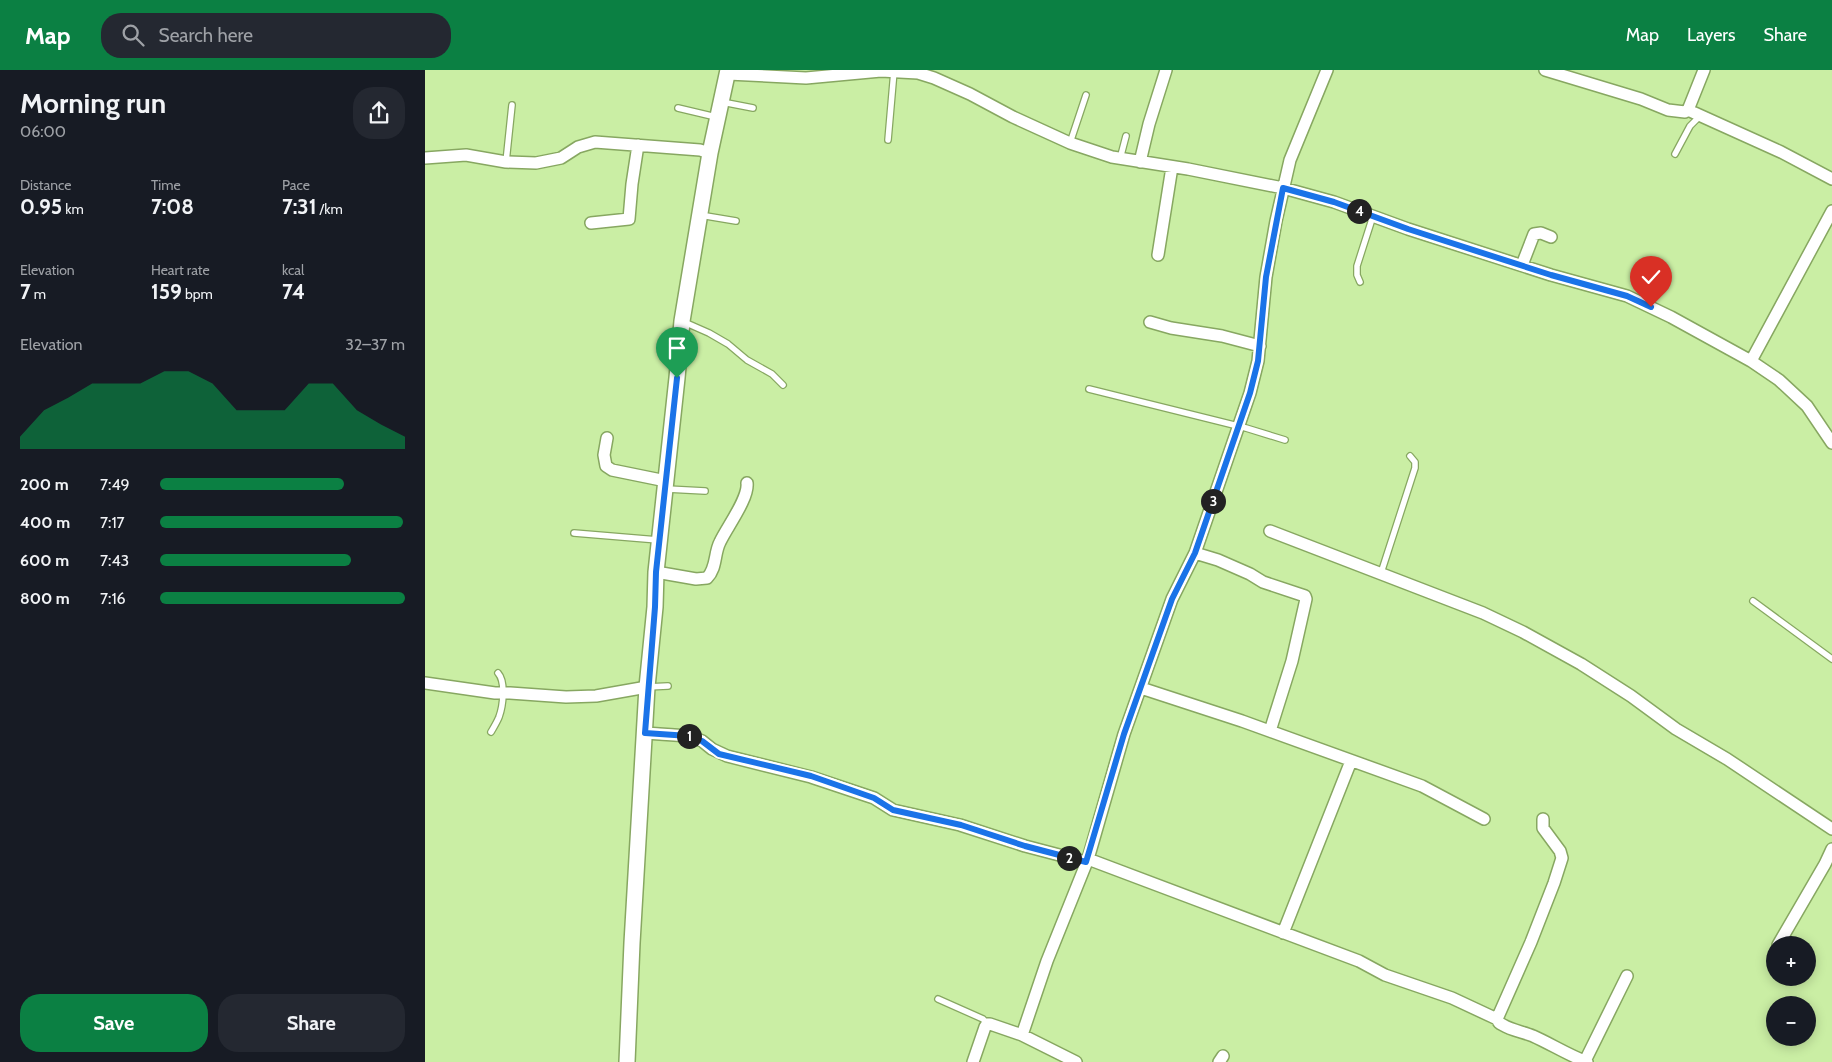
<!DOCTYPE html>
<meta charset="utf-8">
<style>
:root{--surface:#171b24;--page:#242831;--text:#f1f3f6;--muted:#9ea1a6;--accent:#0b8043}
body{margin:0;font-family:Cabin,sans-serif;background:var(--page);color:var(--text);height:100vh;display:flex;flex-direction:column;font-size:19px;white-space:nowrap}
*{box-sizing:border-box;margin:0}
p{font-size:16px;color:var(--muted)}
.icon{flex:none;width:28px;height:28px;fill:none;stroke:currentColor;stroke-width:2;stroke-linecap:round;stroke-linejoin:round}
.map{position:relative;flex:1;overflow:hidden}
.drawer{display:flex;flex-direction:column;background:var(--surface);width:425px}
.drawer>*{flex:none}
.fabs{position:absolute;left:1341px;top:866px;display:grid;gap:10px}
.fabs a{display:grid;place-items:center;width:50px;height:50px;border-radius:50%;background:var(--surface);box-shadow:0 2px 12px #0003;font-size:25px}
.pin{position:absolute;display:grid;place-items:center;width:42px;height:42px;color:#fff;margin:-51px -21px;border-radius:50% 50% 50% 0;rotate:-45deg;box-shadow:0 0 5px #0007}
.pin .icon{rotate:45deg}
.km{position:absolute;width:25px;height:25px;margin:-12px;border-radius:50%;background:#222;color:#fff;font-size:14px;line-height:25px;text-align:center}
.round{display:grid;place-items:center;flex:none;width:52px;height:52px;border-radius:20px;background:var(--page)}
.summary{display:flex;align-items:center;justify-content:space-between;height:85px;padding:0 20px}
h1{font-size:28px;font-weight:700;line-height:38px}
.metrics{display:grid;grid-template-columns:repeat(3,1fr);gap:8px;height:85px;padding:5px 20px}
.metrics div{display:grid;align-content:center}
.metrics b{font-size:21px;font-weight:700}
.metrics small{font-size:14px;font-weight:400}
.metrics p{font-size:14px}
.chart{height:140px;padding:10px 20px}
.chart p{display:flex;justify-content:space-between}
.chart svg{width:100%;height:90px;margin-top:5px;fill:var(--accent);opacity:.7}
.cta{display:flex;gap:10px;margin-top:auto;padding:10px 20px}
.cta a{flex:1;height:58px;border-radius:20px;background:var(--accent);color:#fff;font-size:20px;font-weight:700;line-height:58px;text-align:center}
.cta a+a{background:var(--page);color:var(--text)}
ul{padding:0 20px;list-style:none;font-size:16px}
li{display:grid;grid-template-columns:80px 60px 1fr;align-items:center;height:38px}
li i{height:12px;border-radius:6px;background:var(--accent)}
header{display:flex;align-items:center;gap:30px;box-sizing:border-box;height:70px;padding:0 25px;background:var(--accent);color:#fff}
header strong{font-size:24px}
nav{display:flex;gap:28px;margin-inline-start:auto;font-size:18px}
.search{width:350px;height:45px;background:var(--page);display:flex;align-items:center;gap:12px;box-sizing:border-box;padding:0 18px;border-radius:20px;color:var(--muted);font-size:19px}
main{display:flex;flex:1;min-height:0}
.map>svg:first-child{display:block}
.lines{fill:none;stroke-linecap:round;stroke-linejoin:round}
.service-casing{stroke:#87a761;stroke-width:8}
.minor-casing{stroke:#87a761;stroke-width:14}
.tertiary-casing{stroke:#87a761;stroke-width:18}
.service{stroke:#fff;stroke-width:5.5}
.minor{stroke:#fff;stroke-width:11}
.tertiary{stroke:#fff;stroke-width:15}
.route-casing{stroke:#fff;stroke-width:10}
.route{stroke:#1a73e8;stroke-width:6}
</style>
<header>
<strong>Map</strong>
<div class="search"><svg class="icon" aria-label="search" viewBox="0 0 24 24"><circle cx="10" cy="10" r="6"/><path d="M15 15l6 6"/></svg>Search here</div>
<nav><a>Map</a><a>Layers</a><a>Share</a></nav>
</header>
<main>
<section class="drawer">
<div class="summary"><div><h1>Morning run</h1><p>06:00</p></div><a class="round"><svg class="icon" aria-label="share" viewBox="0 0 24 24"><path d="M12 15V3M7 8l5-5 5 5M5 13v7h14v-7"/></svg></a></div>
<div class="metrics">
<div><p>Distance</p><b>0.95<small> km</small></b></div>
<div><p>Time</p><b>7:08</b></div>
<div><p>Pace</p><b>7:31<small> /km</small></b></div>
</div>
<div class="metrics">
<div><p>Elevation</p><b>7<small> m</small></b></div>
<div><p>Heart rate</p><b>159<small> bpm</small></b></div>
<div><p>kcal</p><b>74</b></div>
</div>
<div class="chart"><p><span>Elevation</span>32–37 m</p>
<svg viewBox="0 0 160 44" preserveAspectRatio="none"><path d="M0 44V38L10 25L20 19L30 12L40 12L50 12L60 6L70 6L80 12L90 25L100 25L110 25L120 12L130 12L140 25L150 32L160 38V44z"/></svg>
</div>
<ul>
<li><b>200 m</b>7:49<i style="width:75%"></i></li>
<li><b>400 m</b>7:17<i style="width:99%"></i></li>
<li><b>600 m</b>7:43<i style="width:78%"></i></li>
<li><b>800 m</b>7:16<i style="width:100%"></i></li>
</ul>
<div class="cta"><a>Save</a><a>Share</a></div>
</section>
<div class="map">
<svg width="1407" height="992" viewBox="0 0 1407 992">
<rect width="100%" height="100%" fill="#caeea4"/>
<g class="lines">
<g class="service-casing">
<path id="service" d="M297 32 328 38
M253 38 291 47
M463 70 469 1
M645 73 661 25
M1250 84 1265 56 1275 46
M695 89 701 66
M81 92 87 35
M275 145 311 151
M935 212 932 205V196L948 146
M259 252 284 263 303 274 322 290 347 304 358 315
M664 319 821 358 860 370
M242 419 280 421
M149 463 233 470
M956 503 990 398V392L985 386
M1328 531 1407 589
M222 617 243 616
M66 662C69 657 72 652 74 647 78 636 81 612 73 603
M513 929 558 949 562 954"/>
</g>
<g class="minor-casing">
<path id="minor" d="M1120 0 1216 29 1243 40 1260 42 1263 40 1356 82 1407 109
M303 4 381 8 456 1 493 3 509 8 545 24 588 47 645 73 687 87 763 99 858 118 909 132 983 159 1126 205 1202 226 1246 247 1326 291 1354 310 1382 336 1407 373
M1263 40 1279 0
M0 88 41 85 81 92 111 93 136 88 153 77 170 72 275 80 285 83
M715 92 724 54 741 0
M166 153 204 149 207 114 213 75
M733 185 747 97
M1097 195 1109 164 1116 163 1126 167
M725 252 746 258 797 266 835 276
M1326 291 1407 141
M182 368 179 385 181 396 187 400 241 411
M845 461 1058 543 1098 562 1156 594 1206 626 1251 659 1302 689 1407 759
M770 483 793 490 825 504 838 512 880 526 881 529 867 591 845 661
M231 502 271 509 282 508C292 498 289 483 295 472 302 457 324 428 322 413
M0 613 70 623H85L141 627 171 626 222 617
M716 618 817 651 997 716 1059 749
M220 663 264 666 277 671 287 679 302 686 386 707 449 728 468 740 535 755 600 776 661 792
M663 789 934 891 960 905 1027 928 1072 949C1074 953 1074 953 1078 955 1086 960 1098 962 1108 966 1126 974 1143 985 1162 992
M858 863 926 691
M1353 875 1400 794 1407 779
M1072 949 1106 872 1129 813 1137 788 1135 781 1118 758V749
M597 965 622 891 663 789 699 664 747 529 770 483 825 323 833 291 841 207 851 151 865 90 902 0
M1160 991 1202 906
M548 992 560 957 562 954H565L597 965 651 992
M794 992 798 986"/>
</g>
<g class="tertiary-casing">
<path id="tertiary" d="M202 992 207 873 222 617 230 537 231 502 252 308 257 251 285 83 303 0"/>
</g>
<use href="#service" class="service"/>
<use href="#minor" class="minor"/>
<use href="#tertiary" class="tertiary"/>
</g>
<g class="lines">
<g class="route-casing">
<path id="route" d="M252 308 231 502 230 537 220 663 264 666 277 671 294 684 386 706 449 728 468 740 536 755 600 776 661 792 699 664 747 529 770 483 825 323 833 291 841 207 858 118 909 132 983 159 1126 205 1202 226 1226 237"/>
</g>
<use href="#route" class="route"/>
</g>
</svg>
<div class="fabs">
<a>+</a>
<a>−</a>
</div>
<div class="pin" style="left:252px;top:308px;background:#1e9e55"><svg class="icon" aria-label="arrive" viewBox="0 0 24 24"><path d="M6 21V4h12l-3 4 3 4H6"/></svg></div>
<div class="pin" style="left:1226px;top:237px;background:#d93025"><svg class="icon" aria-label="check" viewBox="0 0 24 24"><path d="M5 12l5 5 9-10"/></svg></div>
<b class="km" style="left:264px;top:666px">1</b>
<b class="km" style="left:644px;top:788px">2</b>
<b class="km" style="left:788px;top:431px">3</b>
<b class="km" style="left:934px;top:141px">4</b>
</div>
</main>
